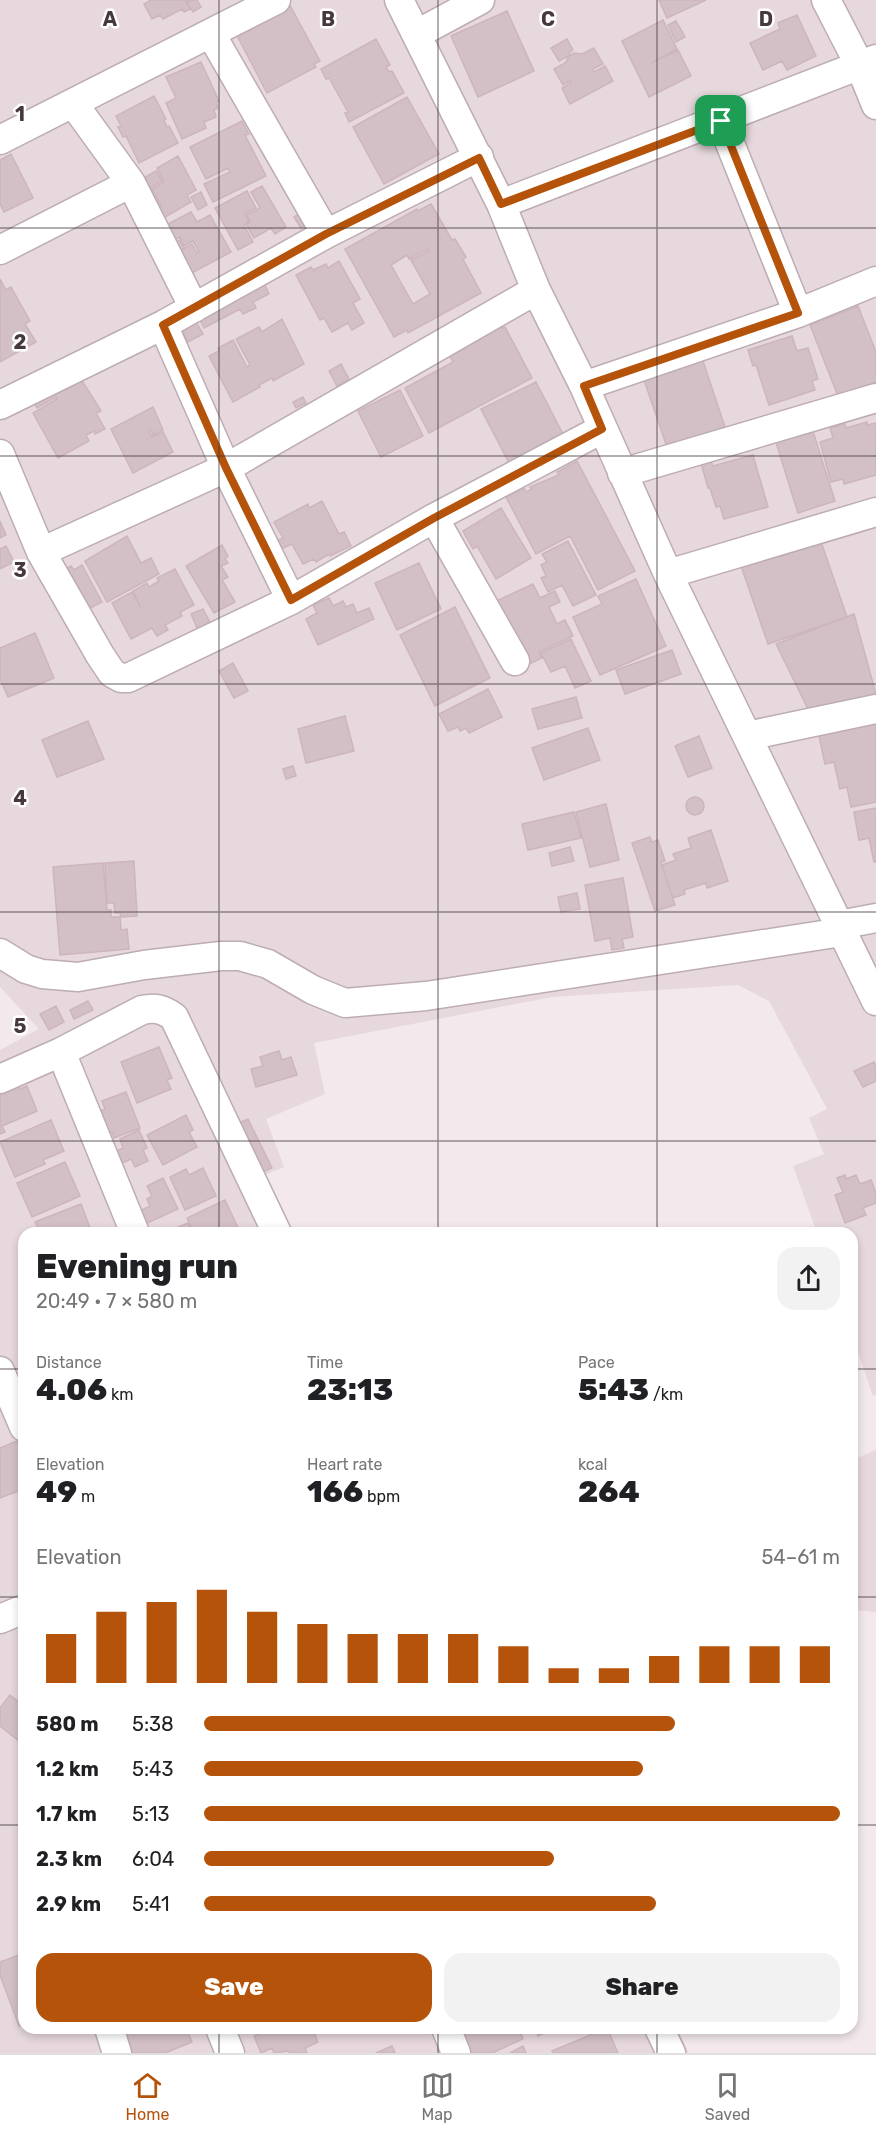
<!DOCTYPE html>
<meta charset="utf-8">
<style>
:root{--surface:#fff;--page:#f2f2f2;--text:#202124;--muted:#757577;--line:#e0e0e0;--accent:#b45309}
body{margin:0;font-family:Rubik,sans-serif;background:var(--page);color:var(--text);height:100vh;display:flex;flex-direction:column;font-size:22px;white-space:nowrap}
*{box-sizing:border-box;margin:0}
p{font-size:20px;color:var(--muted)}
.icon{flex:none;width:33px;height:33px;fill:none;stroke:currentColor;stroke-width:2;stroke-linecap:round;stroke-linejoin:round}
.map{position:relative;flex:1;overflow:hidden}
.details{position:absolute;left:18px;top:1227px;width:840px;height:807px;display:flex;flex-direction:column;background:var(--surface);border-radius:18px;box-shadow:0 3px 9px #0003}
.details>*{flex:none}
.pin{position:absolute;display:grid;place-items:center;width:51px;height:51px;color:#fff;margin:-26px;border-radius:12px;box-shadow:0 3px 9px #0006}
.round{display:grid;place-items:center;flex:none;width:63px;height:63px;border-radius:18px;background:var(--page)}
.overview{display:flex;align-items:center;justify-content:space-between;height:102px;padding:0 18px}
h1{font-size:33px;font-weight:800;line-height:45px}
.figures{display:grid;grid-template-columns:repeat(3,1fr);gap:9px;height:102px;padding:6px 18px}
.figures div{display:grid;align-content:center}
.figures b{font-size:30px;font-weight:800}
.figures small{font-size:16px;font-weight:400}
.figures p{font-size:16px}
.chart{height:168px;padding:12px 18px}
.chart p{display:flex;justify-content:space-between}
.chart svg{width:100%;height:108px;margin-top:6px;stroke:var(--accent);stroke-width:6}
.cta{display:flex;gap:12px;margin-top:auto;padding:12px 18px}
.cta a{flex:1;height:69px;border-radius:18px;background:var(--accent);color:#fff;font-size:24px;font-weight:800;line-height:69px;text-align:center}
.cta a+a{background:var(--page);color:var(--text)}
ul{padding:0 18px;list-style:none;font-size:20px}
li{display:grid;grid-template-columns:96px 72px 1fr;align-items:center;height:45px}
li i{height:15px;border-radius:8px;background:var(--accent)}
.tabs{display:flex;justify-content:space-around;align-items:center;height:84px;border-top:2px solid var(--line);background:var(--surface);font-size:16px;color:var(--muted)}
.tabs a{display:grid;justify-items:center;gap:3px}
.tabs .active{color:var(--accent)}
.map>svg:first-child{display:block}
.residential{fill:#e6d8dc}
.building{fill:#d3c0c7;stroke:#cdb4bd;stroke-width:1.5;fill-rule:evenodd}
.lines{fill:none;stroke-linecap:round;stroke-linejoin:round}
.minor-casing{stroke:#bdadb2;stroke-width:31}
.minor{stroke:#fff;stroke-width:28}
.route-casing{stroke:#fff;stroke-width:12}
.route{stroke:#b45309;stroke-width:8}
.grid{fill:none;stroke:#46383d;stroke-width:1.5;stroke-opacity:0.55}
.grid-label{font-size:20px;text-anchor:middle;font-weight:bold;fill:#46383d;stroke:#fff;stroke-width:5;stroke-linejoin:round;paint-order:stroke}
</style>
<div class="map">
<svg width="876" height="2053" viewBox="0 0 876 2053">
<rect width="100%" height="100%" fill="#f3e9ec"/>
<path class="residential" d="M0 0H876V1395L873 1396 852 1335V1233H817L793 1166 824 1154 809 1118 827 1109 769 1001 738 985 552 997 314 1043 325 1094 266 1119 284 1167 258 1178 284 1233H24V2028H677L689 2053H0V1050L39 1029 0 987Z
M876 1450V1612L852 1610V1460Z"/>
<path class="building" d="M151 0H190L186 2 190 9 184 12 182 9 163 19 160 15 152 19 144 4Z
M192 0H197L201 7 193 12 187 3Z
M287 0 320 61 314 64 316 67 267 93 233 28Z
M659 0H706L667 18Z
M507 11 534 71 478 97 451 36Z
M797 15 816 56 787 70 782 61 763 70 750 43 780 29 778 23Z
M663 20 677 49 651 63 678 50 691 76 649 97 622 41Z
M676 21 685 37 676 42 668 25Z
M376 39 390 65 386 67 389 72 392 71 404 93 349 122 345 113 348 112 329 78 326 79 321 69Z
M567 39 573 50 569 53 570 55 559 61 551 48Z
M594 48 603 64 593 69 594 72 605 66 613 81 570 104 562 88 571 83 570 81 563 85 554 69 565 63 569 56 574 53 582 54Z
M201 62 219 101 216 103 218 108 214 110 216 117 204 122 206 128 182 139 166 103 176 98 166 77Z
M154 96 166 119 164 120 167 127 169 126 178 143 139 163 126 136 123 137 118 127 121 126 116 116Z
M407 97 439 154 384 184 353 127Z
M242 121 249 134 245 135 266 176 213 202 204 184 230 172 228 168 206 179 190 147Z
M11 154 33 198 4 212 0 204V160Z
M178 156 196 190 187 195 191 202 160 220 154 209 161 206 152 189 164 182 157 168Z
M156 171 162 181 148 189 142 179Z
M262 186 286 227 275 234 271 228 254 238 246 224 250 222 247 215 260 208 251 192Z
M247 191 256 208 245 214 249 222 244 225 253 242 238 250 215 208Z
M201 192 207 205 198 210 191 197Z
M431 204 452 240 455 239 466 257 463 259 481 293 408 333 407 330 394 337 345 249 417 209 418 211ZM428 249 429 251 411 260 430 294 413 304 391 265 407 255 409 259Z
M191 212 197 222 210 215 231 252 188 275 176 253 192 244 197 253 199 252 193 241 184 246 180 237 165 245 166 225Z
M301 213 307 224 301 228 294 217Z
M180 240 184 248 177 252 172 244Z
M339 261 360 299 353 303 364 323 352 330 348 323 332 332 324 318 320 320 296 275 311 267 313 270 326 264 328 268Z
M0 279 6 290 11 287 30 321 25 324 36 342 0 362Z
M263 281 269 294 253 302 256 308 243 314 240 309 204 328 198 316Z
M858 306 876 352V382L838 396 810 325Z
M282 319 304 364 273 381 272 378 259 385 260 387 233 402 209 356 219 351 218 348 233 340 247 367 250 365 236 339 259 327 262 332Z
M195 320 203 334 188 342 181 328Z
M500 325 502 328 505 327 532 378 429 433 405 388 453 362 448 353Z
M792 336 797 351 808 348 818 379 812 381 815 390 769 405 756 365 753 366 748 350Z
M702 358 726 430 668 450 642 374Z
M341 364 349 379 337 386 329 371Z
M81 379 101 411 96 413 105 429 95 434 94 431 86 435 89 441 58 458 33 413 57 399 56 397 37 408 32 399Z
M536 382 564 436 509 463 481 409Z
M400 390 423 436 381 457 358 411Z
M303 397 306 403 296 408 293 402Z
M153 407 163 430 153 435 151 430 149 431 152 437 163 432 173 452 133 473 111 429Z
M867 422V425L876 423V475L844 484 843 479 831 482 820 442 833 438 830 428 845 424 846 428Z
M811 425 835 501 798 513 774 436Z
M753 455 768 507 724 519 720 506 716 507 710 488H708L701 463 711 461 713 466Z
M577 461 635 571 598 590 570 536 536 554 506 497 524 488 526 492 532 489 530 487 559 475 557 472Z
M322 501 339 534 344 532 351 546 330 556 329 554 316 562 314 559 303 564 292 544 281 549 277 541 283 538 274 522 308 504 309 508Z
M501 508 531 558 496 579 477 546 473 549 463 531Z
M0 521 6 535 0 538Z
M818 533 847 617 768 644 739 560Z
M127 536 141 563 151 558 159 574 107 602 85 561Z
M568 541 596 595 573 606 562 585 548 592 541 578 546 576 541 565 547 562 542 554Z
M222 545 228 556 225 559 228 563 221 566 228 577 222 580 235 602 214 613 186 566Z
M6 546 14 562 0 569V549Z
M419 563 441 609 397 630 375 583Z
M82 565 102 602 83 612 62 571 71 566 74 570Z
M175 569 194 605 180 612 182 616 165 625 168 630 157 636 152 628 131 639 112 603 132 592 141 608 133 591 147 583 149 587 159 581 157 578Z
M636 579 666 646 600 675 573 617 602 604 598 596Z
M533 584 540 598 555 591 560 602 549 607 557 624 565 620 573 636 539 652 542 658 523 667 492 603Z
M329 598 333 606 343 601 346 607 353 604 357 613 369 608 374 619 318 645 306 619 317 613 313 605Z
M455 607 490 678 435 706 400 635Z
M203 609 211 624 198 630 191 614Z
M854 614 876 694 811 715 776 644Z
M35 633 54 678 8 697 0 679V648Z
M571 639 591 681 575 688 565 666 551 672 541 653Z
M672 650 681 674 625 694 616 670Z
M233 663 248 691 234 698 219 671Z
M488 689 502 717 469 733 466 728 460 731 458 727 448 731 439 714Z
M576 697 582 718 538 729 532 709Z
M345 716 354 751 306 763 298 729Z
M876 719V802L851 807 847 787 840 789 834 762 825 764 818 731Z
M88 721 104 759 57 777 42 740Z
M588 728 600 760 544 780 532 748Z
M699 736 712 768 688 777 675 746Z
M293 766 296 776 286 779 283 769Z
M686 806a9 9 0 1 1 18 0a9 9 0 1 1-18 0Z
M606 804 619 860 590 867 576 812Z
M876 808V862H874L869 838 859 840 854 812Z
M574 812 581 838 528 850 522 824Z
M711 830 728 881 707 888 706 883 684 890 685 894 673 898 662 865 676 860 673 854 691 848 688 838Z
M650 837 652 842 658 840 665 861 661 862 675 905 655 911 632 843Z
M570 847 574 861 552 866 549 853Z
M134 861 137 916 121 917 120 913H115L114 903H107L105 863Z
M103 863 107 910H111V917H120L121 930 127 929 129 949 60 955 53 867Z
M623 878 633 937 622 939 624 948 612 950 610 938 595 941 585 885Z
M577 893 580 909 561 912 558 897Z
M88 1001 93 1010 74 1019 70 1010Z
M56 1006 64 1022 49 1030 40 1014Z
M159 1047 172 1078 167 1080 171 1089 137 1103 121 1062Z
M279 1051 282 1060 291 1057 297 1075 256 1087 251 1069 263 1066 260 1057Z
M874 1062 876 1066V1081L863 1087 854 1071Z
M16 1079 20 1089 27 1086 37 1111 2 1126 5 1132 0 1134V1093L8 1090Z
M126 1092 140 1128 114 1138 112 1132 101 1136 93 1114 105 1109 102 1101Z
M186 1115 193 1130 189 1132 197 1147 163 1165 147 1135Z
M248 1119 272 1168 252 1177 228 1128Z
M51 1120 64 1151 43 1160 45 1164 15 1177 0 1142Z
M139 1130 147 1148 143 1150 148 1161 135 1167 131 1159 114 1167 108 1155 123 1148 120 1139Z
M65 1162 80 1196 32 1217 17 1183Z
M203 1168 216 1196 185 1210 170 1177 186 1169 189 1175Z
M845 1175 846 1179 856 1175 860 1184 871 1180 876 1193V1203L863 1208 866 1215 845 1223 835 1195 843 1192 837 1178Z
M163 1178 178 1209 141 1226 136 1213 150 1206 147 1199 152 1196 147 1186Z
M225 1200 240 1232 194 1233 187 1218Z
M81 1204 92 1233H40L35 1222Z
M188 1223 192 1233H164Z
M17 1441 24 1460V1489L0 1498V1448Z
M10 1695 24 1706V1745L0 1726V1708Z
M24 1953V2025L19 2026 0 1975V1962Z
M115 2028H186L192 2042 165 2053H125Z
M273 2028H306L307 2030 312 2028 318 2042 305 2048 307 2053H289L288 2051 274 2053 272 2048 261 2053 254 2036Z
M452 2028H518L523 2039 492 2053H464Z
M535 2028H555L538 2036Z
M607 2028 618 2053H553L552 2051Z
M392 2046 395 2053H376Z
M523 2046 526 2053H510Z"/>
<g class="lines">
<g class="minor-casing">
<path id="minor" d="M399 0 501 204 536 290 584 386 668 574 876 1001
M826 0 860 66 876 105
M211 34 326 234
M417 34 480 0
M73 103 131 183 194 308
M721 121 798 313
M0 140 276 0
M501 204 876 59
M0 250 131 183
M163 325 226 468 291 600
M584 386 798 313 876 281
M0 405 163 325 326 234 479 157
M0 454 41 552 100 655 112 673 121 678H128L291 600 434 518 602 429
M622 473 876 398
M434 518 515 661
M41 552 226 468 536 290
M668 574 876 512
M747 736 876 709
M839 925 876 918
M0 953 26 969 42 974 78 977 144 965 221 956H240L268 964 313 990 345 1003 426 996 842 932
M61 1052 135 1233
M0 1079 61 1052 142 1010C155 1007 163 1009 174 1017L277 1233
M0 1371 24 1427
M0 1619 24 1609
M109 2028 117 2053
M220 2028 230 2053
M446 2028 456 2053
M659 2028 671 2053"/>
</g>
<use href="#minor" class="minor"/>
</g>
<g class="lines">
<g class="route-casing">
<path id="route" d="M721 121 798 313 584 386 602 429 434 518 291 600 226 468 163 325 326 234 479 158 501 204Z"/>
</g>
<use href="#route" class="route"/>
</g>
<path class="grid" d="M219 0V1233M438 0V1233M657 0V1233M0 228H876M0 456H876M0 684H876M0 912H876M0 1141H876M0 1369H24M852 1369H876M0 1597H24M852 1597H876M0 1825H24M852 1825H876M219 2028V2053M438 2028V2053M657 2028V2053"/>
<g class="grid-label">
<text x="110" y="26">A</text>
<text x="328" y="26">B</text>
<text x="548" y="26">C</text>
<text x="766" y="26">D</text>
<text x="20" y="121">1</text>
<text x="20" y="349">2</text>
<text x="20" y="577">3</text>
<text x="20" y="805">4</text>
<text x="20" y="1033">5</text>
</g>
</svg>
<div class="pin" style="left:721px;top:121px;background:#1e9e55"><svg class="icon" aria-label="arrive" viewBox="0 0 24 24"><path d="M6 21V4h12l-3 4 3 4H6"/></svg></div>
<section class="details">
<div class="overview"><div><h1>Evening run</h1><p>20:49 · 7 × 580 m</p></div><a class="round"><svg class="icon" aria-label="share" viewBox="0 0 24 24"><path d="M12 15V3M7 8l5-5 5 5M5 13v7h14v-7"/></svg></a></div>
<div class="figures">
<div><p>Distance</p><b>4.06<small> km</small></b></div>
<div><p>Time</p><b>23:13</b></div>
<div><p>Pace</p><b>5:43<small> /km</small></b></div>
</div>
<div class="figures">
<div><p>Elevation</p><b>49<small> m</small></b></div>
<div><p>Heart rate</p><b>166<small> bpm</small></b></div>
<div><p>kcal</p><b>264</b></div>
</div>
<div class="chart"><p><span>Elevation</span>54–61 m</p>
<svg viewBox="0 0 160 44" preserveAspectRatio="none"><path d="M5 44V24M15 44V15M25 44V11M35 44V6M45 44V15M55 44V20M65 44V24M75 44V24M85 44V24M95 44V29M105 44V38M115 44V38M125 44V33M135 44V29M145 44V29M155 44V29"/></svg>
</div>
<ul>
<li><b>580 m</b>5:38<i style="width:74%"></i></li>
<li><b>1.2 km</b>5:43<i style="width:69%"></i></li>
<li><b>1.7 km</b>5:13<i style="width:100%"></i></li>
<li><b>2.3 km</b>6:04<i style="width:55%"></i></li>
<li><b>2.9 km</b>5:41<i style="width:71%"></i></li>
</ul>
<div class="cta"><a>Save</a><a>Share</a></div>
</section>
</div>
<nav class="tabs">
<a class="active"><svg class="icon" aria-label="home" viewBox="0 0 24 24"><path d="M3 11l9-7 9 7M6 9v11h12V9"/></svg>Home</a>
<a><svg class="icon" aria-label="map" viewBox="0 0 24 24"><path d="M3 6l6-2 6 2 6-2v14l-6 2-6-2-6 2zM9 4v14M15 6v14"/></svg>Map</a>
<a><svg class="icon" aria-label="saved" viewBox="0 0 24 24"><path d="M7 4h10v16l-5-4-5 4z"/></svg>Saved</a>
</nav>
